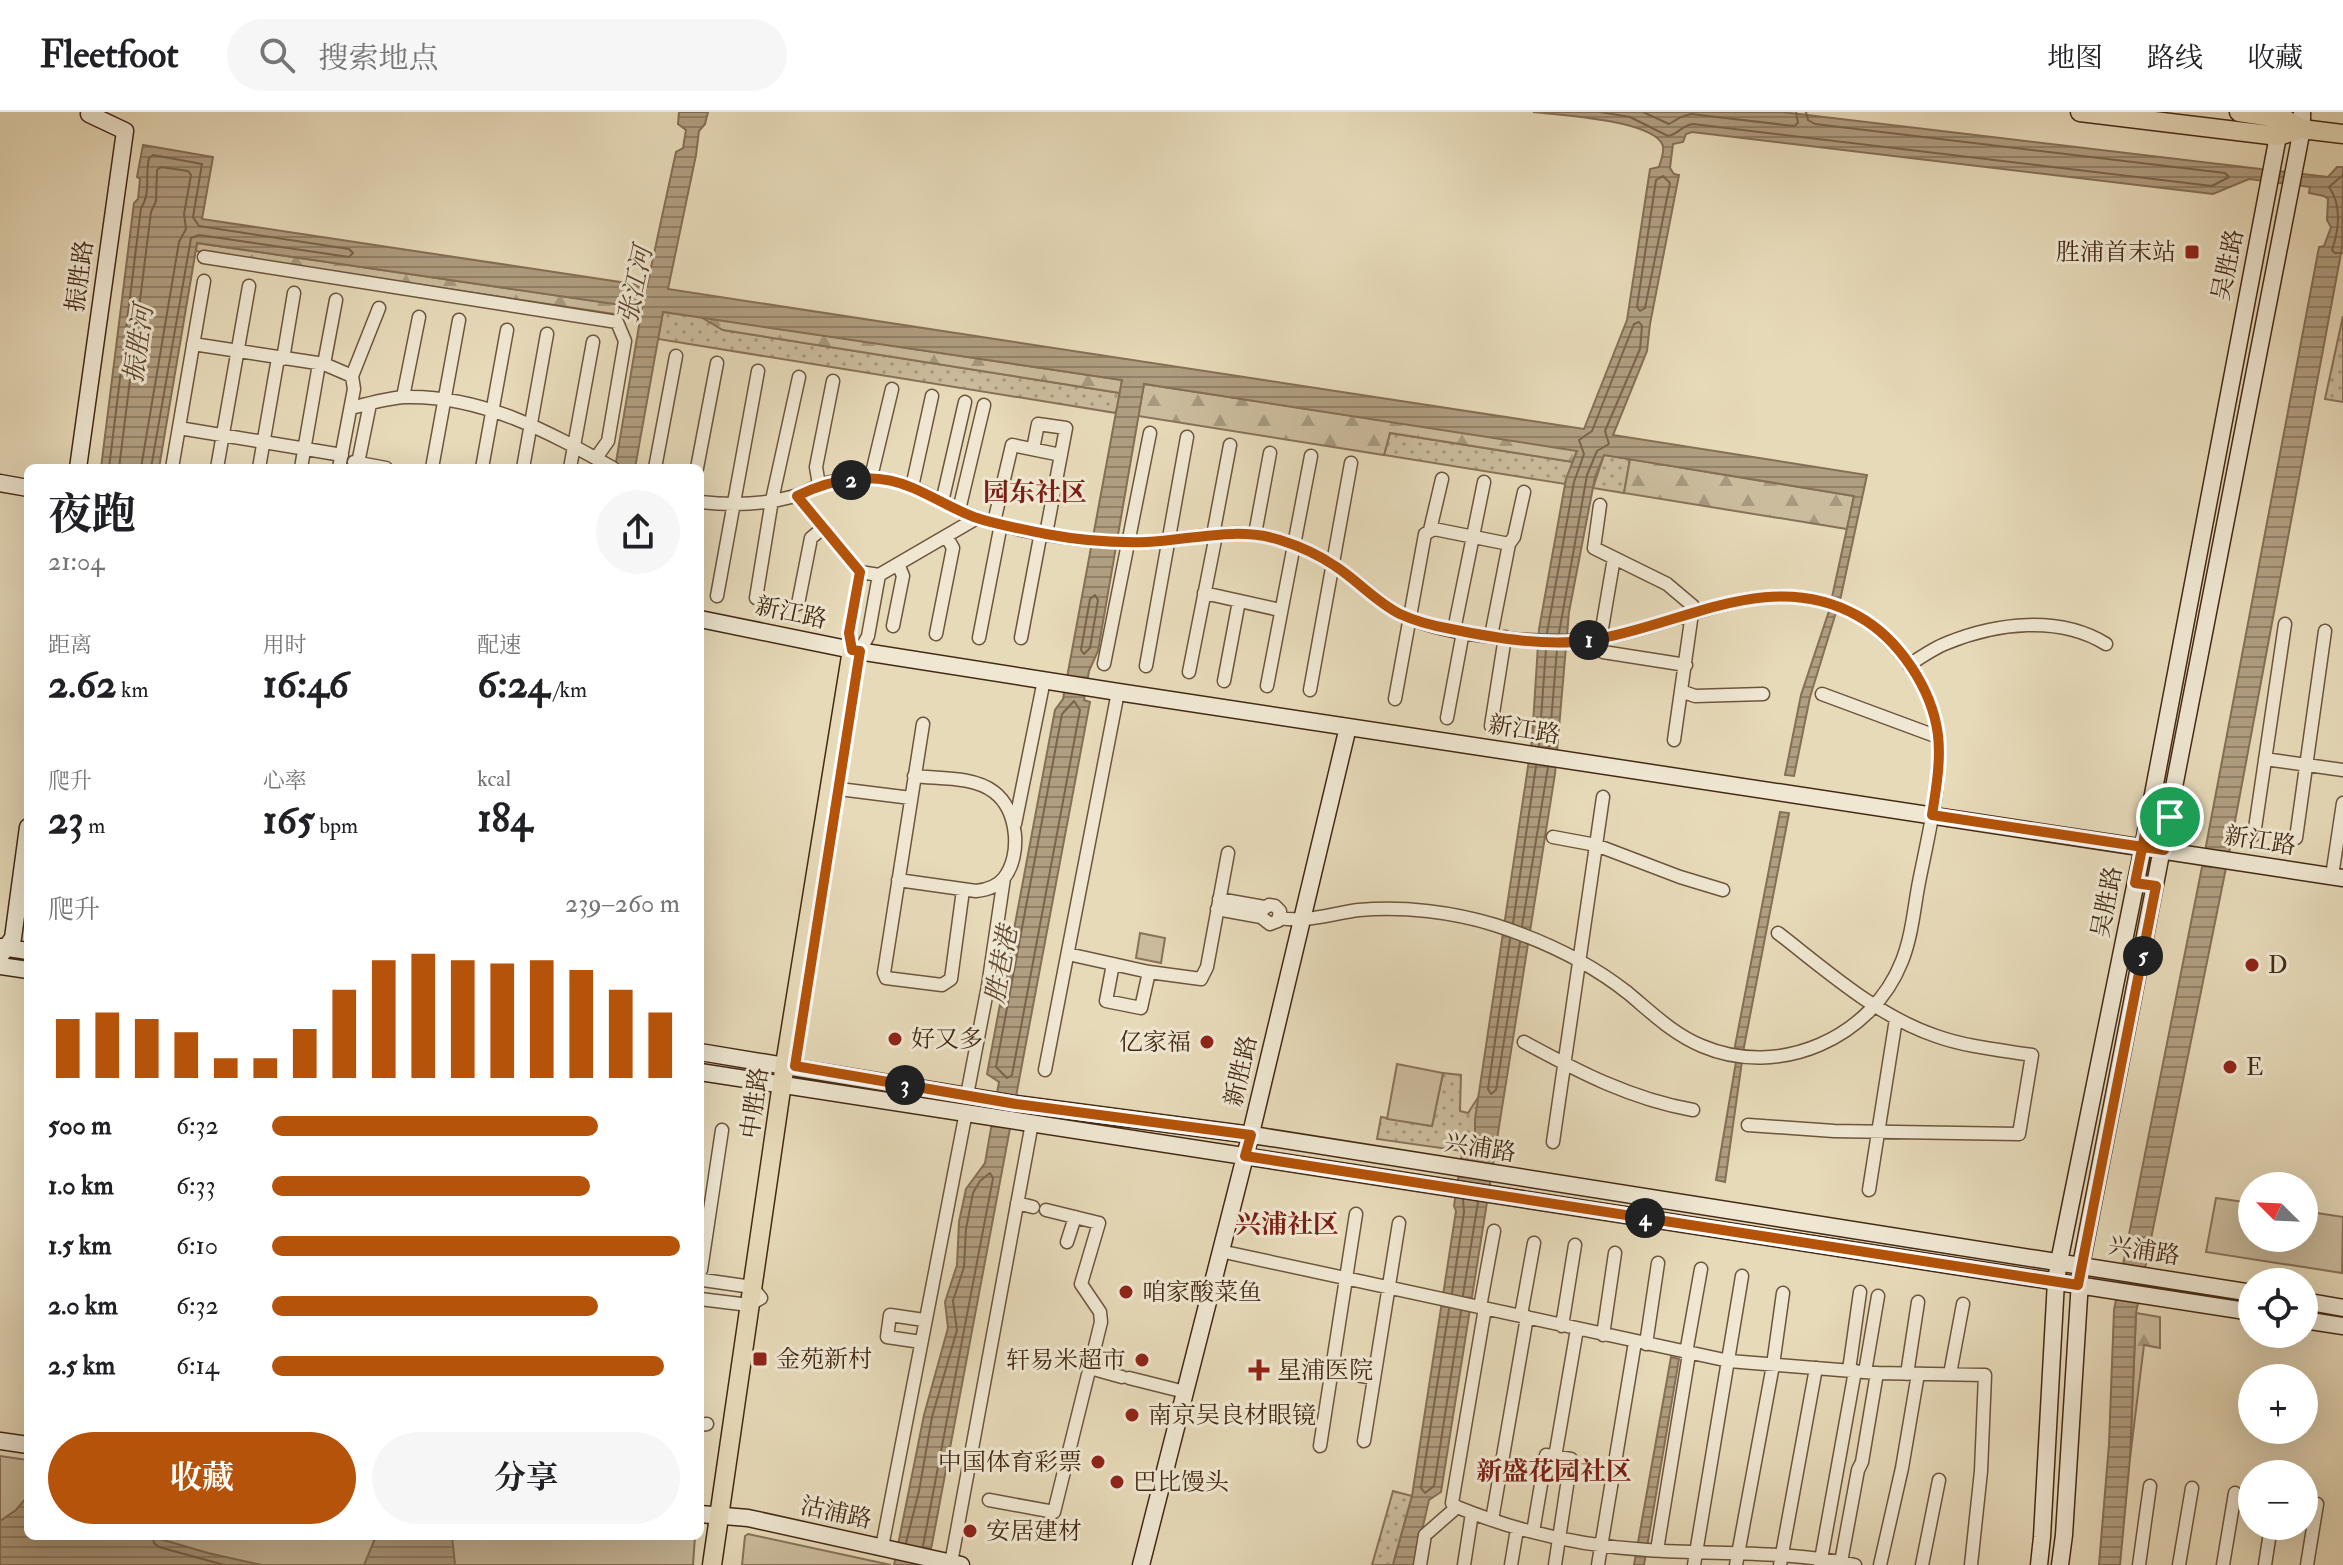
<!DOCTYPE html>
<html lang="zh">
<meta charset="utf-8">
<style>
:root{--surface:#fff;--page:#f6f6f6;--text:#202124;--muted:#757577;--line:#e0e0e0;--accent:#b45309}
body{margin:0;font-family:"IM FELL Double Pica","Noto Serif SC",serif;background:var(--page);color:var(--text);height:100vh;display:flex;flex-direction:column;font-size:30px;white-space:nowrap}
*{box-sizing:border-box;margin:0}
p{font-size:26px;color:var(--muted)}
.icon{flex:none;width:44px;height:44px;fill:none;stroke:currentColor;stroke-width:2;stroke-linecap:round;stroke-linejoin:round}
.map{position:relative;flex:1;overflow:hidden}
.details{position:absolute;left:24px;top:352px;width:680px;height:1076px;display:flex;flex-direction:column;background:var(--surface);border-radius:12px;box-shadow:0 8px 32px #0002}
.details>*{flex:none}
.needle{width:52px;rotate:294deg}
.controls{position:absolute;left:2238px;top:1060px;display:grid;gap:16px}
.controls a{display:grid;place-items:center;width:80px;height:80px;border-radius:50%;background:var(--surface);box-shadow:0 8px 32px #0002;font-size:40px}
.pin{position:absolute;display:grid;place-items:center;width:68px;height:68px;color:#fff;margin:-34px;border:4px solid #fff;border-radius:50%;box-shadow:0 2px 8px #0007}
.km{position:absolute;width:40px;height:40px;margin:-20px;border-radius:50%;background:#222;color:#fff;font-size:22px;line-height:40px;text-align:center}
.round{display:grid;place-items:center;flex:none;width:84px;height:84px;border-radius:42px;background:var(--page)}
.headline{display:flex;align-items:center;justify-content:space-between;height:136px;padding:0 24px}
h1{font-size:44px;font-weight:700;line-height:60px}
.metrics{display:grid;grid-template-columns:repeat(3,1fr);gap:12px;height:136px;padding:8px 24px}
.metrics div{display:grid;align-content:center}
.metrics b{font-size:40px;font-weight:700}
.metrics small{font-size:22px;font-weight:400}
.metrics p{font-size:22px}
.chart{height:224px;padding:16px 24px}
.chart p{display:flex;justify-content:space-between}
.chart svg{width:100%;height:144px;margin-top:8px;stroke:var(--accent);stroke-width:6}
.action{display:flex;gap:16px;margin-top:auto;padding:16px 24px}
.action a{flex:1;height:92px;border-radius:48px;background:var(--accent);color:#fff;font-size:32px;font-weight:700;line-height:92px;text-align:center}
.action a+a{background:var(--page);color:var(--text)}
ul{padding:0 24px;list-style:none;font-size:26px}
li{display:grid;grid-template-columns:128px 96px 1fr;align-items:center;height:60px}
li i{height:20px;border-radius:10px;background:var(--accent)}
header{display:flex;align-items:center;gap:48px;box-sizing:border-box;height:112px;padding:0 40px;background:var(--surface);border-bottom:2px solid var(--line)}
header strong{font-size:38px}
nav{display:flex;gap:44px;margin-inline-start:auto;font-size:28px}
.search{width:560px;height:72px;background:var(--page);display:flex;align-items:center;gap:20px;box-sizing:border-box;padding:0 28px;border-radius:44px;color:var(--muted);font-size:30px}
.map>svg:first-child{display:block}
.grass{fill:url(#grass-dots);stroke:#887258;stroke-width:2}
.forest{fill:url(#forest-firs);stroke:#887258;stroke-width:2}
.park{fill:#cbbc9d;stroke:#887258;stroke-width:2}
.water{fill:url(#water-rules);stroke:#856f55;stroke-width:2}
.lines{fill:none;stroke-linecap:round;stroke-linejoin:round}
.shore{stroke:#7a644a;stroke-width:2}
.street-casing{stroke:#6d553d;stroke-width:15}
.secondary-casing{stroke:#442914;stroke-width:19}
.primary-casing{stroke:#442914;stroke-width:21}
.street{stroke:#efe7d2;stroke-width:12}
.secondary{stroke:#efe7d2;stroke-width:16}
.primary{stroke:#e7dab9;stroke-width:18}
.route-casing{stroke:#fff;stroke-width:16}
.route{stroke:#b45309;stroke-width:10}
.poi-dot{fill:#8f2418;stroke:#efe7d2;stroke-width:3}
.labels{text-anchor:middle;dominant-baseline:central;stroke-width:6;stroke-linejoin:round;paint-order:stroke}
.poi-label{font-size:24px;fill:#442914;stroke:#efe7d2;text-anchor:start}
.street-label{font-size:24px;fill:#442914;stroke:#efe7d2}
.water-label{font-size:26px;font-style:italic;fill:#5f462f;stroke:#efe7d2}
.neighbourhood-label{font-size:26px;font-weight:bold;fill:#7a1f14;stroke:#efe7d2}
</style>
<header>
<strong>Fleetfoot</strong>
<div class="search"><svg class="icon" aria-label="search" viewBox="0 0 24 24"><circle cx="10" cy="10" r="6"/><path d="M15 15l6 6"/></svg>搜索地点</div>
<nav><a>地图</a><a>路线</a><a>收藏</a></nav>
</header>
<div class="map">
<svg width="2343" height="1453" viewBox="0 0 2343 1453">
<defs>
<pattern id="grass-dots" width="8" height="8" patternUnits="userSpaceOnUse" patternTransform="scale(2)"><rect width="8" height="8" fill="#cbbc9d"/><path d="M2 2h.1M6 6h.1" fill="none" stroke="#a6997f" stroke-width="1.8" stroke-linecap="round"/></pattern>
<pattern id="forest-firs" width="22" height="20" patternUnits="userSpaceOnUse" patternTransform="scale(2)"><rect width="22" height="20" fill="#cbbc9d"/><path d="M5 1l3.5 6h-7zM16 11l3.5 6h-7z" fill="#a6997f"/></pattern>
<pattern id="water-rules" width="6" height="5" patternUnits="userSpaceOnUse" patternTransform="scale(2)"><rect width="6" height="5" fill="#b09e81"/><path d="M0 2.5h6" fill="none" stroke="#918168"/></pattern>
</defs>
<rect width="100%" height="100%" fill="#e7dab9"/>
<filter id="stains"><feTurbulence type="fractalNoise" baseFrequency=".0025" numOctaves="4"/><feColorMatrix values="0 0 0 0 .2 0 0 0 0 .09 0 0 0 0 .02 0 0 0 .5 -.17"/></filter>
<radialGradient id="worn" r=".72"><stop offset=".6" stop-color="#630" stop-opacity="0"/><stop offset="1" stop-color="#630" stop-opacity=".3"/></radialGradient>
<path class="grass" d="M663 200 701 205 723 218 1120 281 1116 301 658 227Z
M2343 204V290L2325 287Z
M1390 321 1573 350 1565 372 1384 343Z
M1604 343 1630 347 1624 381 1593 376Z
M1443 961 1461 963 1460 999 1468 1001 1479 984 1477 1019 1462 1039 1377 1027 1381 1005 1432 1014Z
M1393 1379 1412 1384 1393 1453H1372Z"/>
<path class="forest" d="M197 131 643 196 641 206 196 139Z
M701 205 1122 268 1120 281 723 218Z
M1144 272 1577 338 1573 350 1390 321 1384 343 1138 304Z
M1630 347 1854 384 1847 417 1624 381Z
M2136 1201 2160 1205V1236L2144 1233 2130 1346Z"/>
<path class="park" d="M1140 821 1165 826 1161 851 1136 846Z
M1397 952 1443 961 1432 1014 1387 1007Z
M2216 1086 2252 1091V1126H2304V1099L2343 1105 2342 1161 2206 1140Z
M0 1344 28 1348V1424H695L693 1453H0Z
M748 1422 891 1453H742L745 1424Z"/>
<path class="water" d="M679 0H708L705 12 699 19 696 43 668 177 1584 317 1627 208 1650 57 1659 55C1661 48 1666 36 1661 30 1645 8 1561 3 1533 0H1782L2328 65 2337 55H2343L2342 136 2230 736 2136 1201 2130 1346 2120 1453H2099L2109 1332 2114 1198 2202 755 2319 135 2324 134 2331 115 2327 108 2328 87 2324 84 2309 81 2310 75 2249 67 2213 82 1692 20 1686 22 1683 30 1673 32 1670 56 1674 62 1679 63 1650 212 1647 239 1613 323 1867 363 1841 484 1810 585 1794 664 1785 663 1801 583 1829 499 1854 384 1604 343 1595 365 1569 500 1555 662 1441 1380 1429 1388 1414 1453H1393L1412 1384 1456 1099 1454 1094 1463 1035 1475 1023V1007L1532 628 1539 517 1566 367 1577 339 1144 272 1098 539 1089 559 1084 588 1090 590 932 1432 927 1453H894L924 1303 948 1216 945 1190 957 1153 959 1110 966 1077 985 1051 999 970 987 962 1055 598 1063 587 1122 268 663 200 635 356H615L642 196 197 131 159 356H101L134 91 138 87 140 67 137 65 143 33 213 45 202 107 647 174 676 40 683 36 686 18 678 12Z
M1780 700 1789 701 1744 935 1725 1070 1716 1068 1736 950 1735 934Z
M1671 1245 1679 1247 1644 1453H1634Z
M26 1386H28V1424H150L208 1441 262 1453H0V1409L16 1398Z
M376 1424H452L455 1453H364Z"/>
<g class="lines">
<path class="shore" d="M1600 0 1630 5 1668 24C1679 22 1682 13 1693 12L2212 74 2229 65 2225 61 1815 12 1808 8 1806 0
M1643 0 1669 12 1681 5 1691 2 1794 14 1798 11 1796 0
M2343 63 2329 75C2342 93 2339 118 2332 138L2335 141H2343
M1663 64 1670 71 1645 196 1640 199 1637 195 1656 68Z
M109 356 141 96C151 81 145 63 149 46L153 43 202 52 193 105 199 114 349 137 353 141 349 145 199 123 191 126 151 356
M119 356 151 100 156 89 157 58 161 55 188 59 191 63 184 102 186 117 179 130 141 356
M1095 483 1098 488 1090 536 1084 542 1081 538 1090 487Z
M1547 521 1574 370 1584 342 1579 328 1592 319 1634 212 1639 210 1642 214 1640 237 1605 319 1609 332 1597 339 1587 363 1559 521
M1074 589 1080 598 1012 963 1007 966 996 955 1062 602Z
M1539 634 1546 537
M1549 635 1557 537
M1513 811 1536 654
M1522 814 1548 655
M1510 827 1488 977 1491 982 1496 978 1520 830
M1452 1181 1464 1100 1463 1088
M1463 1183 1478 1090
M1449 1197 1421 1376 1425 1381 1434 1374 1461 1199
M153 1424 154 1431 159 1435 224 1453
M906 1431 919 1379 932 1305 957 1218 953 1189 964 1155 966 1117 973 1081 980 1069 990 1061 993 1066 923 1434"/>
<g class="street-casing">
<path id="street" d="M204 145 617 210 625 229 608 329 596 346
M193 232 324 252 352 264 354 277 339 356
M283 247 294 181
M324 252 336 188
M352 264 379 196
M403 285 419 205
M351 296C368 292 387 286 405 285 482 283 549 320 613 356
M179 316 342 343
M1033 337 1038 312 1066 316 1046 422
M354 350 386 356
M172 356 204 169
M217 356 249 174
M259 356 278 246
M301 356 319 252
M357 356 370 292
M432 356 459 208
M482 356 507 218
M523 356 547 222
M570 356 593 230
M655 356 676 244
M697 356 717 251
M871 365 892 277
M819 373 816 355 833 269
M912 375 932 284
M797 384 860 460 879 463 977 406
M700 390C729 393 762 393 791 385 803 383 812 375 823 372 837 368 854 366 868 366 908 365 940 392 975 405 1027 423 1090 431 1145 430 1183 429 1222 417 1260 423 1285 427 1312 439 1334 453 1356 467 1375 488 1398 501 1443 524 1517 529 1567 529 1664 529 1750 454 1846 498 1892 518 1932 573 1938 623 1940 641 1938 662 1936 680 1932 710 1925 740 1919 770 1914 796 1912 824 1902 849 1872 926 1779 967 1702 934 1673 922 1652 901 1628 881 1590 851 1542 828 1495 813 1453 800 1404 794 1359 798 1334 801 1305 811 1280 806
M942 390 965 290
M1600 393 1594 436 1667 472 1693 494 1674 628
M959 398 984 293
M994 410 1012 333 1061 343
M1430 418 1442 367
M1255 422 1270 341
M1213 423 1230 333
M1614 446 1599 534 1603 540 1686 553
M1204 481 1280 498
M717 484 758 259
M756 486 772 388 799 265
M798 492 811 426 823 416
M893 514 903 464 898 452
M1454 518 1484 370
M936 522 953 436 946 424
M1491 524 1509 432
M979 526 1001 412
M1021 526 1041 420
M852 538 849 521 860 460
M860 539 868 524 879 463
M1104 552 1150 321
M1909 553C1921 545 1934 536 1947 531 1996 511 2059 503 2106 532
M1146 554 1187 325
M1189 560 1216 423
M1224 569 1239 489
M1267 574 1311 344
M1310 578 1351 351
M1681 579 1695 584 1763 582
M1822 582 1938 625
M1395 587 1425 422 1434 417 1509 432 1514 425 1524 380
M1447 606 1463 520
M923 612 884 861 886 866 942 873 951 867 963 778
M1491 614 1505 525
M2265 647 2343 658
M839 677 911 686
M1015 712 1044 568
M2254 723 2285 512
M1553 725 1596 733 1680 765 1723 778
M2296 726 2325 519
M2332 764 2343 691
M898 768 976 779C985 778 997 775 1004 766 1022 743 1018 698 994 680 973 664 939 667 914 664
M1219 787 1264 795
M1217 797 1261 805 1270 812 1278 809 1280 799 1275 794 1269 793 1262 798 1261 805
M1068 842 1149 860 1201 867 1207 855 1228 741
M1113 852 1106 889 1141 896 1149 860
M1524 930C1579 960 1631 987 1693 998
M1045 958 1118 580
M967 983 988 874 1004 766
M1748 1013 1834 1019 2019 1022 2032 943C2000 938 1967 935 1936 924 1877 904 1827 859 1778 821
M1553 1030 1603 685
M1869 1078 1896 907
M1017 1091 1033 1095
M1067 1130 1075 1105
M1220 1139 1729 1249 1877 1261 1985 1263 1981 1359 1971 1453
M701 1158 722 1018
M700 1187 749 1193 761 1186 752 1175 703 1168
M1480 1195 1494 1119
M1485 1196 1452 1391 1457 1395C1518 1420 1582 1434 1647 1438 1717 1443 1786 1438 1855 1453
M1521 1203 1534 1131
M1562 1214 1575 1133
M1603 1223 1615 1141
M921 1230 887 1225 890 1203 924 1208
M1646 1232 1658 1151
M1686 1241 1701 1157
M1090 1256 1122 1265
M1849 1258 1860 1180
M1332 1259 1374 1266
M1865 1260 1878 1184
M1907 1262 1918 1190
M1950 1262 1963 1192
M1129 1266 1185 1280
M700 1313 707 1312
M1364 1329 1399 1111
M1320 1334 1356 1102
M1555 1345 1577 1217
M989 1388 1054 1400 1101 1210 1100 1200 1081 1172 1099 1111 1046 1098
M1492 1408 1527 1205
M1533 1420 1546 1343 1571 1347 1555 1453
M882 1435 966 1000
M1657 1438 1689 1242
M1841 1450 1858 1358 1862 1350 1877 1261
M951 1451 1032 1011
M1420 1453 1425 1423 1457 1395
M1464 1453 1472 1401
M1511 1453 1517 1417
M1598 1453 1635 1230
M1694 1453 1742 1164
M1736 1453 1773 1253 1783 1181
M1780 1453 1816 1256
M1820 1453 1855 1259
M1880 1453 1902 1356 1918 1262
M1922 1453 1939 1368
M2139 1453 2150 1374
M2179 1453 2192 1376
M2223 1453 2235 1381
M2265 1453 2271 1414
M2307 1453 2317 1392"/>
</g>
<g class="secondary-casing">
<path id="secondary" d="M78 356 125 19 89 2 90 0
M0 371 28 376
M700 507 852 538 1118 580 2343 766
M0 835 28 839
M0 844 13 826 28 715
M0 854 28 858
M700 940 1016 992 1259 1024 2252 1181
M700 960 2252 1200
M2304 1189 2343 1196
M2304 1208 2343 1214
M0 1329 28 1333
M700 1402 748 1406 961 1453
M1141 1453 1252 1017 1348 615
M2039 1453 2042 1425 2056 1169 2059 1150 2143 735 2278 24 2282 13
M2060 1453 2064 1423 2081 1153 2302 17V0"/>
</g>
<g class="primary-casing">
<path id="primary" d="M2080 0 2278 24 2302 17 2343 22
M2239 0 2285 7 2302 17
M712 1453 782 971 852 538"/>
</g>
<use href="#street" class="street"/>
<use href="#secondary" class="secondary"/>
<use href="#primary" class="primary"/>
</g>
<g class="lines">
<g class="route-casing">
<path id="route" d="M2170 705 2164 738 2143 735 1932 703C1936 678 1941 649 1938 623 1932 576 1898 526 1858 504 1770 454 1681 514 1592 528 1547 535 1495 526 1451 517 1434 514 1415 509 1400 502 1376 490 1357 468 1335 454 1319 443 1299 434 1280 428 1237 414 1191 428 1147 430 1114 431 1078 428 1046 422 1022 417 997 413 974 405 953 397 934 385 913 376 875 359 833 366 797 384L860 460 849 521 852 538 860 539 795 954 1016 992 1251 1023 1245 1044 2078 1173 2156 774 2135 771 2149 702 2170 705"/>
</g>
<use href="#route" class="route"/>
</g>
<g class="poi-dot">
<rect x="2184" y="132" width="16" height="16" rx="4"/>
<circle cx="2252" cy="853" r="8"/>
<circle cx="895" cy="927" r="8"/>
<circle cx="1207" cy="930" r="8"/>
<circle cx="2230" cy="955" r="8"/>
<circle cx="1126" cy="1180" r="8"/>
<rect x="752" y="1239" width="16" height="16" rx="4"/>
<circle cx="1142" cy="1248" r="8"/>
<path d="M1255 1246h8v8h8v8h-8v8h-8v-8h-8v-8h8z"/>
<circle cx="1132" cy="1303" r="8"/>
<circle cx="1098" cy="1350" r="8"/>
<circle cx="1117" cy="1370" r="8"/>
<circle cx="970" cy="1419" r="8"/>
</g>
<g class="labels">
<g class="poi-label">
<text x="2176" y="140" text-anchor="end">胜浦首末站</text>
<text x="2268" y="853">D</text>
<text x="911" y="927">好又多</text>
<text x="1191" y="930" text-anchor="end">亿家福</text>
<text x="2246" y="955">E</text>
<text x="1142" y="1180">咱家酸菜鱼</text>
<text x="776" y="1247">金苑新村</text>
<text x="1126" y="1248" text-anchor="end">轩易米超市</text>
<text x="1277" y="1258">星浦医院</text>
<text x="1148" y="1303">南京吴良材眼镜</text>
<text x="1082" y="1350" text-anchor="end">中国体育彩票</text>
<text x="1133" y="1370">巴比馒头</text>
<text x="986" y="1419">安居建材</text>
</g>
<g class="street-label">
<text transform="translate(2228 153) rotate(-78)">吴胜路</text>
<text transform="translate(80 164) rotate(-82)">振胜路</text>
<text transform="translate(791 501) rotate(12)">新江路</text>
<text transform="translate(1524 618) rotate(9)">新江路</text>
<text transform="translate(2260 729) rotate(9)">新江路</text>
<text transform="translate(2107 790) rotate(-79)">吴胜路</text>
<text transform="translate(1241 959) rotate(-77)">新胜路</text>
<text transform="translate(755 991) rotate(-82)">中胜路</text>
<text transform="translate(1480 1036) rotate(9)">兴浦路</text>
<text transform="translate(2144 1139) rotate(9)">兴浦路</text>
<text transform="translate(836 1401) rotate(12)">沽浦路</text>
</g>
<g class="water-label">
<text transform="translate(636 173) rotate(-78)">张江河</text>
<text transform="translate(139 232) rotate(-82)">振胜河</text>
<text transform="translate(1002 853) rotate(-80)">胜巷港</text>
</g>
<g class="neighbourhood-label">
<text x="1035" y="381">园东社区</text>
<text x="1287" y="1113">兴浦社区</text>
<text x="1554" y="1360">新盛花园社区</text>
</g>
</g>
<rect width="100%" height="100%" filter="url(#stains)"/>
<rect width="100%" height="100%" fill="url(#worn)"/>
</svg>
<div class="controls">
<a><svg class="needle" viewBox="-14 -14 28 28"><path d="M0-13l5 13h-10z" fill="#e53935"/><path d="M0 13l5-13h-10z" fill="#757577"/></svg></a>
<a><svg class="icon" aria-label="locate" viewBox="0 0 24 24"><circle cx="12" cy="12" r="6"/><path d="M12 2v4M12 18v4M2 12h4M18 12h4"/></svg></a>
<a>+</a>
<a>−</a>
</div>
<div class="pin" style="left:2170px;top:705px;background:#1e9e55"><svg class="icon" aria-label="arrive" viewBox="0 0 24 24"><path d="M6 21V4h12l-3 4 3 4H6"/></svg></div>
<b class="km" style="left:1589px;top:528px">1</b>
<b class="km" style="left:851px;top:368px">2</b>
<b class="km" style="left:905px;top:973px">3</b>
<b class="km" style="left:1645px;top:1106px">4</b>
<b class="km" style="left:2143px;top:844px">5</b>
<section class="details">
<div class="headline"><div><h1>夜跑</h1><p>21:04</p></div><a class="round"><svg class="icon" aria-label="share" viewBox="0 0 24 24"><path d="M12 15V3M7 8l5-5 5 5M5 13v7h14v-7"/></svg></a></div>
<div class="metrics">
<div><p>距离</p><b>2.62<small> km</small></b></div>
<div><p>用时</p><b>16:46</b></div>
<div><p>配速</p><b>6:24<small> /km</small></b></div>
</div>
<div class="metrics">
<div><p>爬升</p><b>23<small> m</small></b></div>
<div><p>心率</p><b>165<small> bpm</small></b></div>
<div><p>kcal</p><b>184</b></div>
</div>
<div class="chart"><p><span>爬升</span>239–260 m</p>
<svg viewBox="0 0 160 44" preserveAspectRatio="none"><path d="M5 44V26M15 44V24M25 44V26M35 44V30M45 44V38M55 44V38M65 44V29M75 44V17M85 44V8M95 44V6M105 44V8M115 44V9M125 44V8M135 44V11M145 44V17M155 44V24"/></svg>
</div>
<ul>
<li><b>500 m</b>6:32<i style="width:80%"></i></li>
<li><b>1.0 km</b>6:33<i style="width:78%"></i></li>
<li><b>1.5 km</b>6:10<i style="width:100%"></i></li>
<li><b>2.0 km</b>6:32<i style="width:80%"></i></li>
<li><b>2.5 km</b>6:14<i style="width:96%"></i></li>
</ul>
<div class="action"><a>收藏</a><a>分享</a></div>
</section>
</div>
